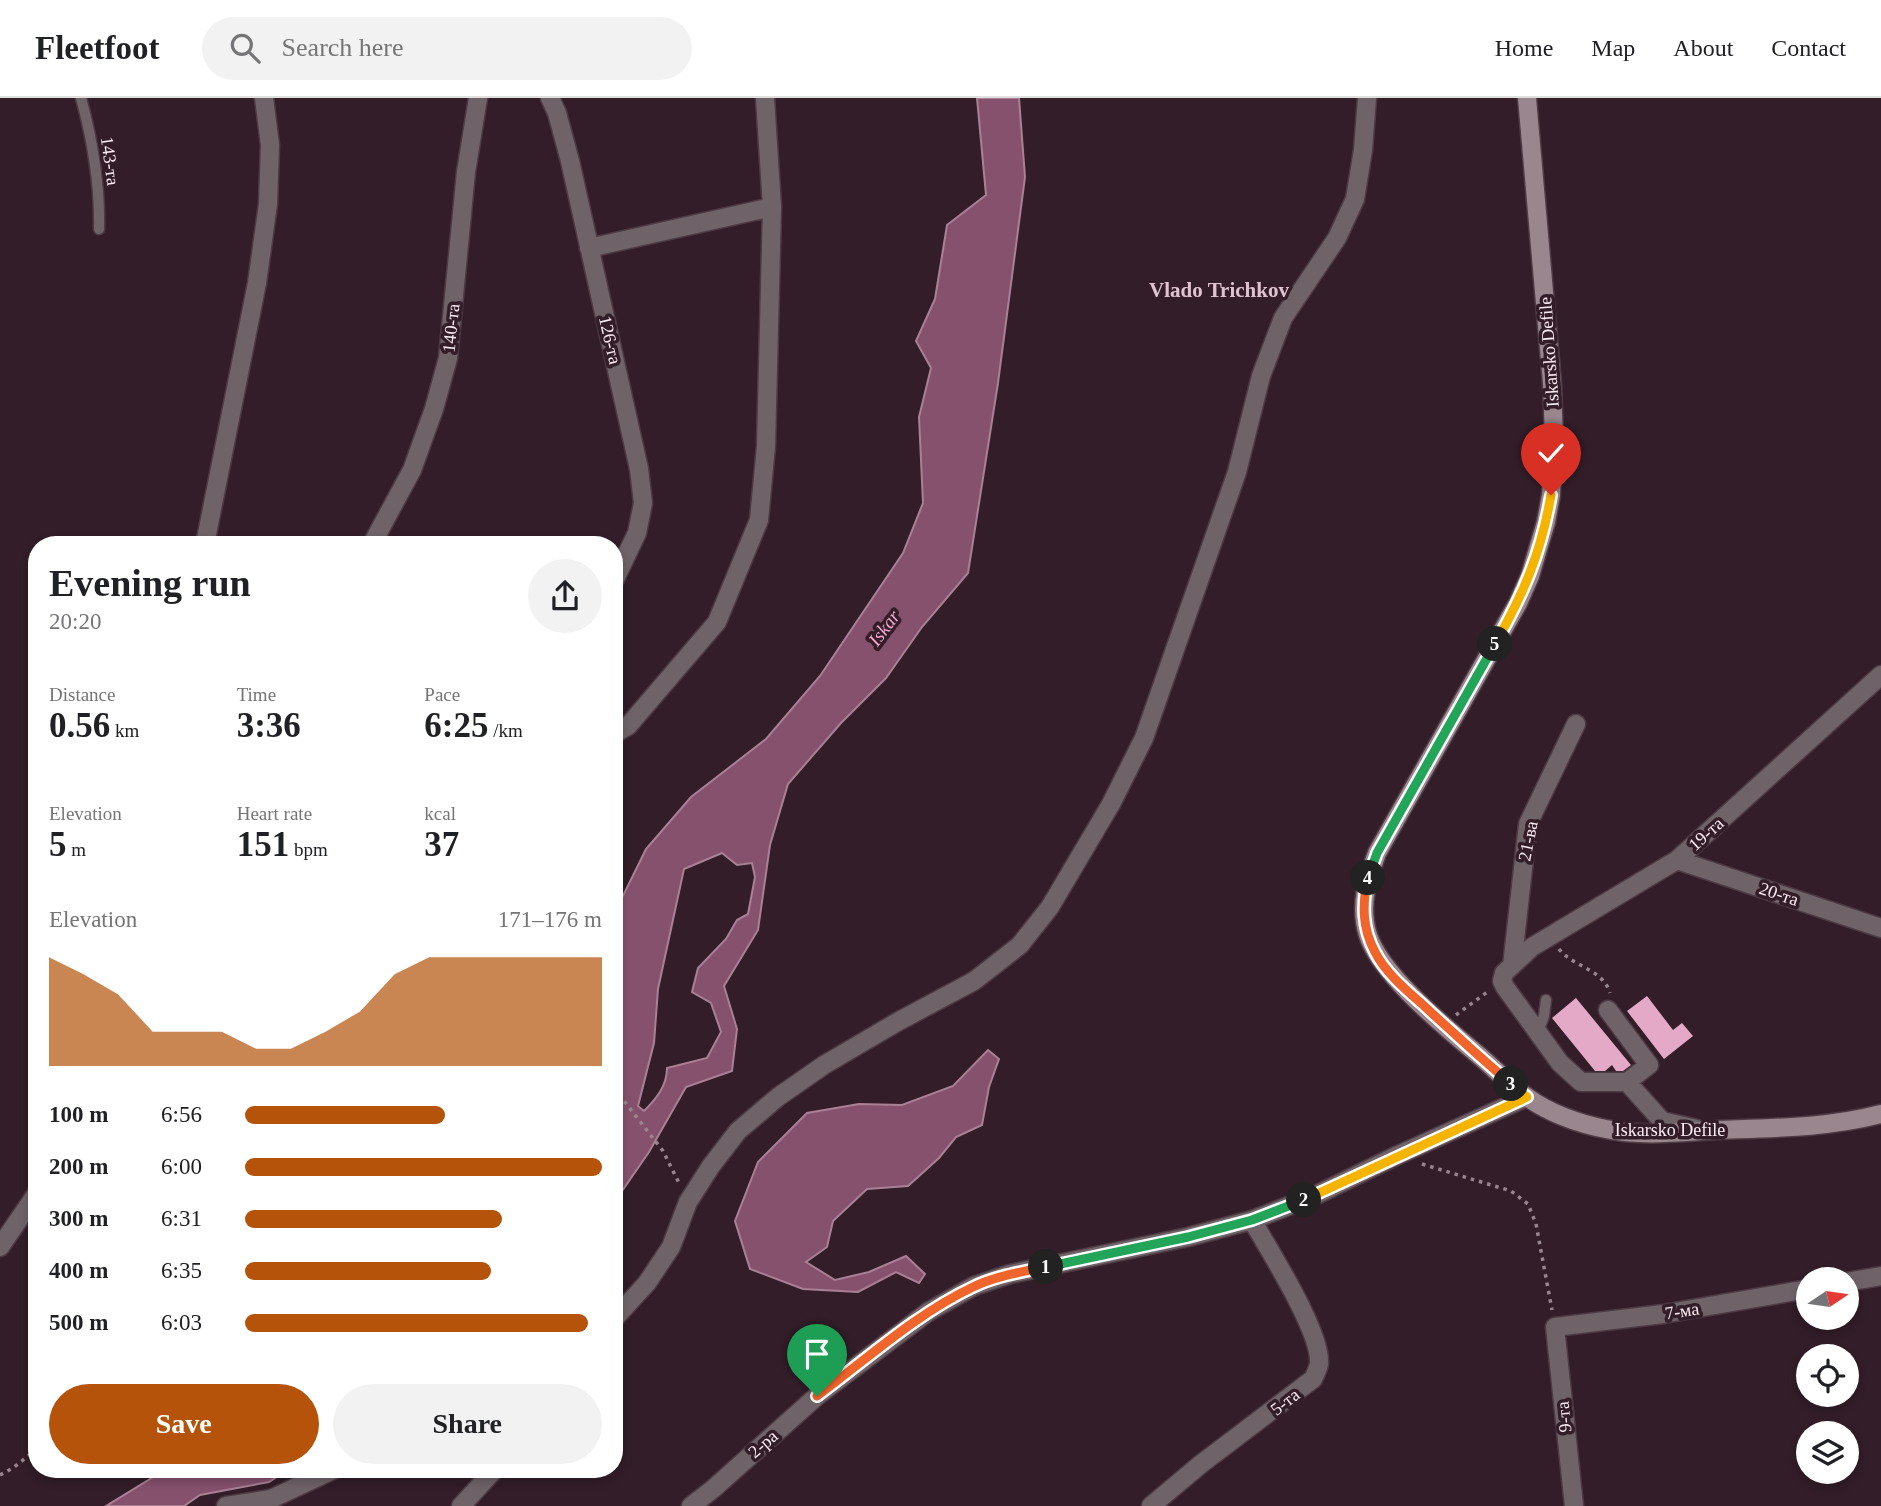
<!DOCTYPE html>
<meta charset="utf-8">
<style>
:root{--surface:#fff;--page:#f2f2f2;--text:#202124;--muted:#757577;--line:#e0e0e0;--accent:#b45309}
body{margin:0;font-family:Georgia,serif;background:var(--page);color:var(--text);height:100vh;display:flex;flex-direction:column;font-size:26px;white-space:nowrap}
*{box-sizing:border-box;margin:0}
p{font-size:23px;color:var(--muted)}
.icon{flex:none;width:38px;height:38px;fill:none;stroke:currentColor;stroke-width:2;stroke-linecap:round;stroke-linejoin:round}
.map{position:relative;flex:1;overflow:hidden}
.drawer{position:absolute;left:28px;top:438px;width:595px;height:942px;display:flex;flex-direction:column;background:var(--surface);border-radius:28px;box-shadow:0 4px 10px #0003}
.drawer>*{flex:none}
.needle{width:46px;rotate:77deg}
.tools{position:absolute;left:1796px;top:1169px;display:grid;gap:14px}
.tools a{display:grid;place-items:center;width:63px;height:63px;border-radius:50%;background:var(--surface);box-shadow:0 4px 10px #0003;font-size:35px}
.pin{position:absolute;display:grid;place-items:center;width:60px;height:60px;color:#fff;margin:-72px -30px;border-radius:50% 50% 50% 0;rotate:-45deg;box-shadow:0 0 7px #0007}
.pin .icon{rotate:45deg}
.km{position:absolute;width:35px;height:35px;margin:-18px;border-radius:50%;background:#222;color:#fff;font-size:19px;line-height:35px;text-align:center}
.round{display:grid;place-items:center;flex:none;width:74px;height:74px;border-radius:37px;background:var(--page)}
.overview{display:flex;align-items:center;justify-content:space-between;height:119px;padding:0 21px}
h1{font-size:38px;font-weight:700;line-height:52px}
.metrics{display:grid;grid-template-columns:repeat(3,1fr);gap:10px;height:119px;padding:7px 21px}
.metrics div{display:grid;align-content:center}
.metrics b{font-size:35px;font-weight:700}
.metrics small{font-size:19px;font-weight:400}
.metrics p{font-size:19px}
.chart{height:196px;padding:14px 21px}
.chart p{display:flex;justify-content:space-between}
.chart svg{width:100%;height:126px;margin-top:7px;fill:var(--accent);opacity:.7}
.primary-button{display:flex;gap:14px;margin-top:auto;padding:14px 21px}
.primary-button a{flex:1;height:80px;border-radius:42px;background:var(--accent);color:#fff;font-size:28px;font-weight:700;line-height:80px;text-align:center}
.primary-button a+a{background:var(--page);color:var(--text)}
ul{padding:0 21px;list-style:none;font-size:23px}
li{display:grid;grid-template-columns:112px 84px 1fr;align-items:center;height:52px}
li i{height:18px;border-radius:9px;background:var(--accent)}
header{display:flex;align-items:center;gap:42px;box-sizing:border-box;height:98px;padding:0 35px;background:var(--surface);border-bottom:2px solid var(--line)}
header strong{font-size:33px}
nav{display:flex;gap:38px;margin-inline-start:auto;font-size:24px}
.search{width:490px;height:63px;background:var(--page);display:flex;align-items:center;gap:18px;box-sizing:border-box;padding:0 24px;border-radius:38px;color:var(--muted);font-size:26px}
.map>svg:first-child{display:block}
.water{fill:#86516d;stroke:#a98095;stroke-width:2;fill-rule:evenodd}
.building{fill:#e4a9c7}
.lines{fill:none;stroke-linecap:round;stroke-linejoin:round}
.lane-casing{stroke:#4e3a44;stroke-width:13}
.street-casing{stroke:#4e3a44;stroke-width:21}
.secondary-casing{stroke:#4e3a44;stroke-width:21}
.path{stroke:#98868f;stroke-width:3.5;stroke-dasharray:3.5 5;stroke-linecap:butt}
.lane{stroke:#6f6369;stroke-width:10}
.street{stroke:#6f6369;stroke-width:18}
.secondary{stroke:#99868f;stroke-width:18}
.split-1-casing{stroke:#fff;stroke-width:14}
.split-2-casing{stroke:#fff;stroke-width:14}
.split-3-casing{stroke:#fff;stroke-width:14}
.split-4-casing{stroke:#fff;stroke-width:14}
.split-5-casing{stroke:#fff;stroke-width:14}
.split-6-casing{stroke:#fff;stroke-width:14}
.split-1{stroke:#f0652b;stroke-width:9}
.split-2{stroke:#22a559;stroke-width:9}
.split-3{stroke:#f5b400;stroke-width:9}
.split-4{stroke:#f0652b;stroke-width:9}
.split-5{stroke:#22a559;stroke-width:9}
.split-6{stroke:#f5b400;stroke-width:9}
.labels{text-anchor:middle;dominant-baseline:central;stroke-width:7;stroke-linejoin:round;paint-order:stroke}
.street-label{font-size:18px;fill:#fbecf3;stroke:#321d28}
.water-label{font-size:19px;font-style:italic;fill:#faa8d2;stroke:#321d28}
.quarter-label{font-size:21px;font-weight:bold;fill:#e0c3d1;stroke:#321d28}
</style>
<header>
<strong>Fleetfoot</strong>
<div class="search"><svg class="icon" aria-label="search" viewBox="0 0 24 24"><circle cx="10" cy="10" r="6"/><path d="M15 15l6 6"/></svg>Search here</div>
<nav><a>Home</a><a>Map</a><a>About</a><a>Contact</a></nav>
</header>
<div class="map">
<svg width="1881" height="1408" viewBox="0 0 1881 1408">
<rect width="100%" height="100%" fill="#321d28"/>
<path class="water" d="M977 0H1019L1025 79 998 285 968 475 922 529 886 580 841 625 788 686 770 747 758 832 724 888 737 931 732 973 686 989 649 1054 622 1093 614 1100V816L646 751 691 699 766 641 820 578 903 455 923 405 919 319 931 270 916 243 935 201 947 127 986 97ZM722 755 737 767 752 765 755 779 748 816 737 822 726 841 698 870 692 894 711 905 721 934 707 960 667 970C667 988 656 1001 644 1013L638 1008 654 945 658 891 684 771Z
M988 952 999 961 989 989 982 1027 956 1039 939 1060 908 1088 867 1091 833 1123 827 1149 806 1164 835 1182 869 1174 906 1158 925 1176 919 1185 896 1174 858 1194 803 1191 750 1171 735 1123 758 1064 807 1015 859 1006 902 1007 953 988Z
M168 1370H290L269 1384 200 1397 184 1408H106Z"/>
<path class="building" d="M1647 898 1673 932 1682 925 1693 938 1664 961 1627 913Z
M1576 900 1631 967 1623 973H1616L1612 967 1605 973H1595L1552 920Z"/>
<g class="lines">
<g class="lane-casing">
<path id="lane" d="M81 0C93 44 100 86 99 131
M1538 934 1544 918 1546 902"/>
</g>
<g class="street-casing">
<path id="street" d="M550 0 557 15 570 63 639 371 643 405 637 435 614 483
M589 150 772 109
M205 446 257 185 268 106 270 47 264 0
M372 446 412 372 434 311 448 260 466 74 478 0
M614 636 628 628 717 524 759 422 766 348 772 109 765 0
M1677 762 1881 830
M1512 868 1528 726 1576 626
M1608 912 1649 967 1627 984
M1697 1031 1662 1023 1627 984H1581L1560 965 1505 889 1502 883 1504 875 1532 849 1677 762 1881 577
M0 1149 37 1095
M1846 1184 1881 1178
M614 1221 647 1185 671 1149 688 1104 711 1068 738 1033 778 999 824 967 899 923 974 883 1020 847 1050 809 1111 706 1144 640 1237 374 1261 278 1283 220 1337 140 1355 101 1363 52 1367 0
M226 1408 271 1401 337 1370
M461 1408 496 1370
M691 1408 713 1391 817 1298 928 1214 974 1188 1010 1176 1188 1139 1252 1122 1312 1099 1396 1058 1527 999
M1151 1408 1201 1366 1313 1281C1315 1277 1318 1271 1319 1266 1322 1235 1269 1152 1252 1122
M1574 1408 1555 1229 1663 1216 1808 1191"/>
</g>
<g class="secondary-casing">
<path id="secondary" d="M1527 0 1552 285 1554 341 1551 397 1546 424 1530 478 1518 505 1377 755C1367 782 1359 809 1368 837 1381 878 1449 932 1483 961 1497 973 1511 988 1527 999 1549 1015 1579 1026 1606 1031 1641 1039 1681 1034 1717 1032 1772 1030 1828 1030 1881 1016"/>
</g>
<path class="path" d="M1559 851C1573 869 1603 871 1610 895
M1456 917 1490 892
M614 990 663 1053 680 1087
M1422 1066 1511 1093 1528 1106 1536 1126 1552 1212
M0 1377 13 1370 37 1351"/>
<use href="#lane" class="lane"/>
<use href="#street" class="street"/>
<use href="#secondary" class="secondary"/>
</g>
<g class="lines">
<g class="split-1-casing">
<path id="split-1" d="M817 1298C867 1261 916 1216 973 1189 995 1178 1022 1174 1046 1169"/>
</g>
<g class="split-2-casing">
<path id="split-2" d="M1046 1169 1188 1139 1252 1122 1304 1102"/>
</g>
<g class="split-3-casing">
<path id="split-3" d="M1304 1102 1527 999 1511 986"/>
</g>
<g class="split-4-casing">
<path id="split-4" d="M1368 780C1362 806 1362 830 1375 854 1385 874 1405 891 1422 906 1451 933 1481 960 1511 986"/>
</g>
<g class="split-5-casing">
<path id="split-5" d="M1368 780 1377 755 1495 546"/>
</g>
<g class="split-6-casing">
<path id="split-6" d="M1495 546C1524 495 1541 455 1551 397"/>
</g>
<use href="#split-1" class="split-1"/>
<use href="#split-2" class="split-2"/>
<use href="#split-3" class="split-3"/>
<use href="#split-4" class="split-4"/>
<use href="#split-5" class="split-5"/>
<use href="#split-6" class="split-6"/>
</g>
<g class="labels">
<g class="street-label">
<text transform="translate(110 63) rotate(82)">143-та</text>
<text transform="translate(451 230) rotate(-84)">140-та</text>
<text transform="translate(610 242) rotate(77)">126-та</text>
<text transform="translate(1549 254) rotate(-94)">Iskarsko Defile</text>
<text transform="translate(1706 736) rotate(-42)">19-та</text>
<text transform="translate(1528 743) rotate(-79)">21-ва</text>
<text transform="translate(1779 796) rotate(19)">20-та</text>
<text x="1670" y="1032">Iskarsko Defile</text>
<text transform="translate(1682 1213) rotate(-9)">7-ма</text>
<text transform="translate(1285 1304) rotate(-38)">5-та</text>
<text transform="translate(1564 1319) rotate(-96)">9-та</text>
<text transform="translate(763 1346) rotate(-41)">2-ра</text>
</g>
<g class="water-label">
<text transform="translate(884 530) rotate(-53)">Iskar</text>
</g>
<g class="quarter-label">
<text x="1219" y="192">Vlado Trichkov</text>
</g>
</g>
</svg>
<div class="tools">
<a><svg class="needle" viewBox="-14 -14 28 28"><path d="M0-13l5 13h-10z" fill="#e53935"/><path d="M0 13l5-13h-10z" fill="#757577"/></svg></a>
<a><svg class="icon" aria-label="locate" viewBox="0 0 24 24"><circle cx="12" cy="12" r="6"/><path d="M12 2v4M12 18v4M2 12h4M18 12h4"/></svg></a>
<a><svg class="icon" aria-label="layers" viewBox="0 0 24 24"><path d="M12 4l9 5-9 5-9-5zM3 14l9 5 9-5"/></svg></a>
</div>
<div class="pin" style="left:817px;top:1298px;background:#1e9e55"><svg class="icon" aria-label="arrive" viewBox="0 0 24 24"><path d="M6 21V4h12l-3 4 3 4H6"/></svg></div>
<div class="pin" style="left:1551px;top:397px;background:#d93025"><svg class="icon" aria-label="check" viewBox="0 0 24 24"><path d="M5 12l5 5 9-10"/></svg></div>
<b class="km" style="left:1046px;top:1169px">1</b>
<b class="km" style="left:1304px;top:1102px">2</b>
<b class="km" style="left:1511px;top:986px">3</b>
<b class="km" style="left:1368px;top:780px">4</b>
<b class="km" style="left:1495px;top:546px">5</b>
<section class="drawer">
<div class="overview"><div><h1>Evening run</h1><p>20:20</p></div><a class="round"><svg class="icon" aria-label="share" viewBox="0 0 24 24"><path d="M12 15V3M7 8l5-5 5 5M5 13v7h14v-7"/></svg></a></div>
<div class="metrics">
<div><p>Distance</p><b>0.56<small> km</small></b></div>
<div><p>Time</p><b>3:36</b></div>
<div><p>Pace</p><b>6:25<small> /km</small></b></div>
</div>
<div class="metrics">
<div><p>Elevation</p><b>5<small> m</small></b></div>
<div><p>Heart rate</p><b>151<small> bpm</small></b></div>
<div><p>kcal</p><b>37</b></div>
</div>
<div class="chart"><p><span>Elevation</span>171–176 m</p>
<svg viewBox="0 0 160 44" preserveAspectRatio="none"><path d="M0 44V6L10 12L20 19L30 32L40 32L50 32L60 38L70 38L80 32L90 25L100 12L110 6L120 6L130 6L140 6L150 6L160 6V44z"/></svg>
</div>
<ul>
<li><b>100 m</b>6:56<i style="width:56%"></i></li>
<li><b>200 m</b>6:00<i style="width:100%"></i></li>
<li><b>300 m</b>6:31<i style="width:72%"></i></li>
<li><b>400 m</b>6:35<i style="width:69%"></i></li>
<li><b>500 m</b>6:03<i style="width:96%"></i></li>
</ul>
<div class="primary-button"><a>Save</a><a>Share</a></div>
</section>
</div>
